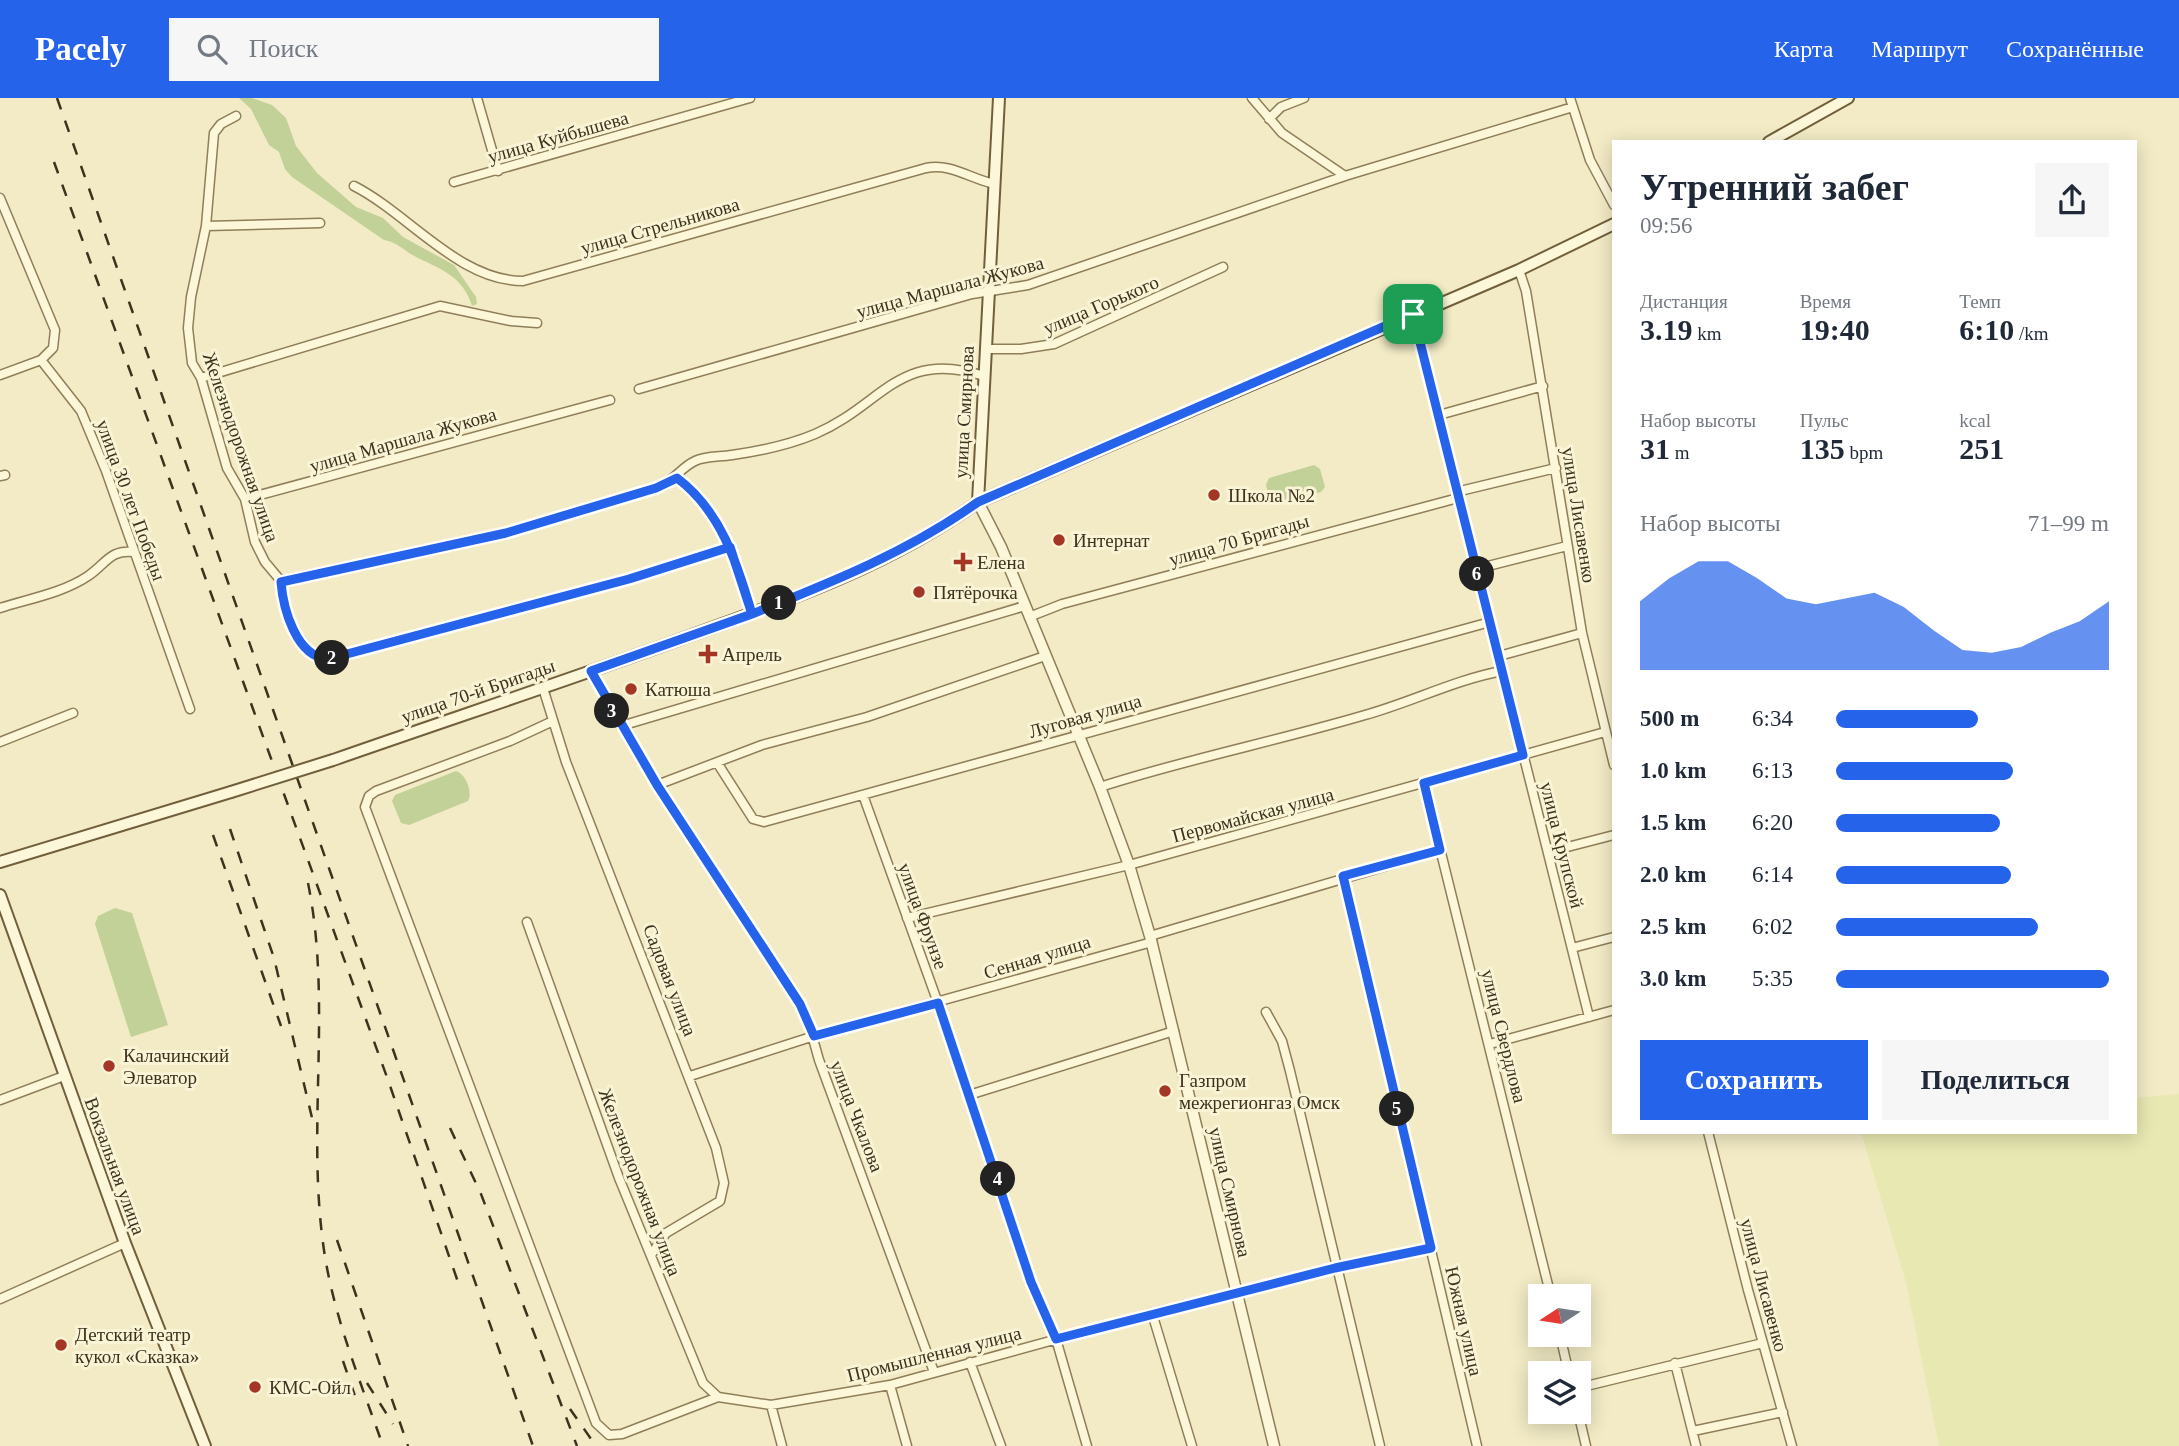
<!DOCTYPE html>
<html lang="ru">
<meta charset="utf-8">
<style>
:root{--surface:#fff;--page:#f6f6f7;--text:#1f2937;--muted:#747a83;--accent:#2563eb}
body{margin:0;font-family:"Times New Roman",serif;background:var(--page);color:var(--text);height:100vh;display:flex;flex-direction:column;font-size:26px;white-space:nowrap}
*{box-sizing:border-box;margin:0}
p{font-size:23px;color:var(--muted)}
.icon{flex:none;width:38px;height:38px;fill:none;stroke:currentColor;stroke-width:2;stroke-linecap:round;stroke-linejoin:round}
.map{position:relative;flex:1;overflow:hidden}
.panel{position:absolute;left:1612px;top:42px;width:525px;height:994px;display:flex;flex-direction:column;background:var(--surface);border-radius:0px;box-shadow:0 4px 18px #0003}
.panel>*{flex:none}
.needle{width:46px;rotate:258deg}
.tools{position:absolute;left:1528px;top:1186px;display:grid;gap:14px}
.tools a{display:grid;place-items:center;width:63px;height:63px;border-radius:0px;background:var(--surface);box-shadow:0 4px 18px #0003;font-size:35px}
.pin{position:absolute;display:grid;place-items:center;width:60px;height:60px;color:#fff;margin:-30px;border-radius:14px;box-shadow:0 4px 10px #0006}
.km{position:absolute;width:35px;height:35px;margin:-18px;border-radius:50%;background:#222;color:#fff;font-size:19px;line-height:35px;text-align:center}
.round{display:grid;place-items:center;flex:none;width:74px;height:74px;border-radius:0px;background:var(--page)}
.summary{display:flex;align-items:center;justify-content:space-between;height:119px;padding:0 28px}
h1{font-size:38px;font-weight:600;line-height:52px}
.metrics{display:grid;grid-template-columns:repeat(3,1fr);gap:10px;height:119px;padding:7px 28px}
.metrics div{display:grid;align-content:center}
.metrics b{font-size:30px;font-weight:600}
.metrics small{font-size:19px;font-weight:400}
.metrics p{font-size:19px}
.chart{height:196px;padding:14px 28px}
.chart p{display:flex;justify-content:space-between}
.chart svg{width:100%;height:126px;margin-top:7px;fill:var(--accent);opacity:.7}
.primary-button{display:flex;gap:14px;margin-top:auto;padding:14px 28px}
.primary-button a{flex:1;height:80px;border-radius:0px;background:var(--accent);color:#fff;font-size:28px;font-weight:600;line-height:80px;text-align:center}
.primary-button a+a{background:var(--page);color:var(--text)}
ul{padding:0 28px;list-style:none;font-size:23px}
li{display:grid;grid-template-columns:112px 84px 1fr;align-items:center;height:52px}
li i{height:18px;border-radius:9px;background:var(--accent)}
header{display:flex;align-items:center;gap:42px;box-sizing:border-box;height:98px;padding:0 35px;background:var(--accent);color:#fff}
header strong{font-size:33px}
nav{display:flex;gap:38px;margin-inline-start:auto;font-size:24px}
.search{width:490px;height:63px;background:var(--page);display:flex;align-items:center;gap:18px;box-sizing:border-box;padding:0 24px;border-radius:0px;color:var(--muted);font-size:26px}
.map>svg:first-child{display:block}
.farmland{fill:#e8e8b2}
.green{fill:#c2d197}
.lines{fill:none;stroke-linecap:round;stroke-linejoin:round}
.minor-casing{stroke:#8f7e59;stroke-width:11}
.tertiary-casing{stroke:#8f7e59;stroke-width:13}
.secondary-casing{stroke:#715f3c;stroke-width:14}
.minor{stroke:#fcf7d9;stroke-width:8}
.tertiary{stroke:#fcf7d9;stroke-width:10}
.secondary{stroke:#fcf7d9;stroke-width:10}
.rail{stroke:#3e321e;stroke-width:2.5;stroke-dasharray:12 12;stroke-linecap:butt}
.secondary-bridge-casing{stroke:#715f3c;stroke-width:14;stroke-linecap:butt}
.secondary-bridge{stroke:#fcf7d9;stroke-width:10}
.route-casing{stroke:#fff;stroke-width:14}
.route{stroke:#2563eb;stroke-width:9}
.poi-dot{fill:#a33624;stroke:#f9f4d5;stroke-width:2.5}
.labels{text-anchor:middle;dominant-baseline:central;stroke-width:6;stroke-linejoin:round;paint-order:stroke}
.street-label{font-size:19px;fill:#3e321e;stroke:#f9f4d5}
.poi-label{font-size:19px;fill:#3e321e;stroke:#f9f4d5;text-anchor:start}
</style>
<header>
<strong>Pacely</strong>
<div class="search"><svg class="icon" aria-label="search" viewBox="0 0 24 24"><circle cx="10" cy="10" r="6"/><path d="M15 15l6 6"/></svg>Поиск</div>
<nav><a>Карта</a><a>Маршрут</a><a>Сохранённые</a></nav>
</header>
<div class="map">
<svg width="2179" height="1348" viewBox="0 0 2179 1348">
<rect width="100%" height="100%" fill="#f2ebc5"/>
<path class="farmland" d="M2179 996V1348H1939L1906 1184 1861 1034H2135V1000Z"/>
<path class="green" d="M239 0H252L272 7 286 20 296 48 317 75 356 109 383 120 403 139 454 167 476 199 477 206 472 208C463 179 443 172 418 160 405 154 398 144 384 142L292 79 285 71 279 54 269 47 251 11Z
M1314 367 1320 371 1325 389 1321 394 1278 406 1270 403 1266 387 1269 380Z
M456 673C466 676 473 694 468 703L409 727 401 725 392 703 395 697Z
M115 810 132 815 168 927 131 939 95 826 98 818Z"/>
<g class="lines">
<g class="minor-casing">
<path id="minor" d="M477 0 498 73
M1252 0 1282 35 1345 78
M1570 0 1590 62 1614 107
M236 18 221 26 214 35 206 128 191 199 188 230 192 265 201 280 227 370 245 401 255 444 265 464 281 483 286 512 295 534 309 553 319 560 340 558 629 481 730 449
M1269 21 1281 9 1304 0
M454 84 750 0
M354 88C409 116 459 183 523 183L926 70C952 65 970 81 995 86
M0 100 55 232 53 250 41 262 81 313 106 373 190 611
M206 128 320 125
M1519 172 1526 193 1582 535 1614 667
M1413 216 1589 919
M985 251H1021L1054 246 1223 169
M0 277 41 262
M201 280 440 208 511 223 537 225
M639 291 972 196 1028 187 1345 78 1573 9
M1439 317 1543 288
M0 378 5 377
M677 380C721 413 737 465 752 515
M1456 394 1556 370
M245 401 610 302
M1476 471 1567 448
M281 483 506 435 656 390C676 382 680 370 695 363 705 358 720 359 732 357 760 353 789 347 815 336 882 308 899 250 984 278
M0 510C28 501 63 495 88 478 106 466 110 451 134 454
M1029 519 1062 506 1458 400
M1499 558 1582 535
M591 573 657 687 800 906 808 923 819 962 934 1274
M543 590 566 664 716 1050 724 1085 720 1103 666 1135 651 1157
M553 623 510 643 376 693 369 698 365 709 596 1325 609 1337 622 1336 718 1299
M621 628 1025 508
M0 644 73 615
M718 666 753 721 764 724 1490 524
M1424 686 1551 1199
M657 687 762 647 867 619 1045 558
M1100 689C1187 661 1277 643 1365 617 1412 604 1454 582 1502 573
M863 697 938 905 1031 1184 1056 1241 1087 1348
M1548 754 1614 737
M1343 778 1477 1348
M907 820 1129 767 1605 634
M527 824 619 1080 703 1285 718 1299 771 1307 890 1287 1152 1215 1335 1170 1431 1150
M1150 838 1440 752
M1572 850 1614 839
M1266 914 1282 943 1290 973 1380 1348
M1490 946 1614 912
M690 978 814 938 1152 844
M969 997 1174 933
M0 1002 64 978
M1708 1034 1748 1192 1792 1348
M0 1201 125 1145
M1152 1215 1192 1348
M1560 1237 1569 1276
M970 1264 1001 1348
M1675 1265 1696 1348
M890 1287 907 1348
M1578 1290 1763 1245
M771 1307 782 1348
M1578 1314 1586 1348
M1693 1333 1783 1314"/>
</g>
<g class="tertiary-casing">
<path id="tertiary" d="M978 404 1001 449 1100 689 1129 767 1150 838 1274 1348"/>
</g>
<g class="secondary-casing">
<path id="secondary" d="M1769 44 1848 0
M978 404 999 0
M333 662C453 620 575 580 695 536 793 501 892 466 978 404L1519 172 1614 126
M0 764 231 694
M0 797 125 1145 205 1348"/>
</g>
<use href="#minor" class="minor"/>
<use href="#tertiary" class="tertiary"/>
<use href="#secondary" class="secondary"/>
<path class="rail" d="M57 0 533 1348
M54 64 388 982 458 1184
M230 731 274 860 313 1024
M213 737 281 928
M308 785C332 903 307 1026 323 1145 332 1215 360 1282 383 1348
M450 1030 481 1096 577 1348
M337 1142 408 1348
M343 1263 355 1298
M367 1285 393 1326
M570 1311 596 1348"/>
<g class="secondary-bridge-casing">
<path id="secondary-bridge" d="M231 694 333 662"/>
</g>
<use href="#secondary-bridge" class="secondary-bridge"/>
</g>
<g class="lines">
<g class="route-casing">
<path id="route" d="M1413 216 978 404C908 454 832 484 752 516 737 465 721 413 677 380L656 390 506 435 281 484C283 510 296 559 328 561L629 481 730 449 752 516 591 573 657 687 800 906 814 938 938 905 1031 1184 1056 1241 1335 1170 1431 1150 1343 778 1440 752 1424 685 1523 657 1413 216"/>
</g>
<use href="#route" class="route"/>
</g>
<g class="poi-dot">
<circle cx="1214" cy="397" r="7"/>
<circle cx="1059" cy="442" r="7"/>
<path d="M959.5 453.5h7v7h7v7h-7v7h-7v-7h-7v-7h7z"/>
<circle cx="919" cy="494" r="7"/>
<path d="M704.5 545.5h7v7h7v7h-7v7h-7v-7h-7v-7h7z"/>
<circle cx="631" cy="591" r="7"/>
<circle cx="109" cy="968" r="7"/>
<circle cx="1165" cy="993" r="7"/>
<circle cx="61" cy="1247" r="7"/>
<circle cx="255" cy="1289" r="7"/>
</g>
<g class="labels">
<g class="street-label">
<text transform="translate(558 39) rotate(-16)">улица Куйбышева</text>
<text transform="translate(660 128) rotate(-16)">улица Стрельникова</text>
<text transform="translate(950 189) rotate(-15)">улица Маршала Жукова</text>
<text transform="translate(1101 207) rotate(-23)">улица Горького</text>
<text transform="translate(964 314) rotate(-87)">улица Смирнова</text>
<text transform="translate(403 342) rotate(-16)">улица Маршала Жукова</text>
<text transform="translate(241 349) rotate(71)">Железнодорожная улица</text>
<text transform="translate(131 402) rotate(70)">улица 30 лет Победы</text>
<text transform="translate(1579 417) rotate(81)">улица Лисавенко</text>
<text transform="translate(1239 442) rotate(-16)">улица 70 Бригады</text>
<text transform="translate(478 593) rotate(-19)">улица 70-й Бригады</text>
<text transform="translate(1085 618) rotate(-16)">Луговая улица</text>
<text transform="translate(1253 717) rotate(-15)">Первомайская улица</text>
<text transform="translate(1562 747) rotate(76)">улица Крупской</text>
<text transform="translate(923 818) rotate(70)">улица Фрунзе</text>
<text transform="translate(1037 859) rotate(-17)">Сенная улица</text>
<text transform="translate(670 882) rotate(69)">Садовая улица</text>
<text transform="translate(1504 938) rotate(76)">улица Свердлова</text>
<text transform="translate(857 1018) rotate(69)">улица Чкалова</text>
<text transform="translate(115 1068) rotate(70)">Вокзальная улица</text>
<text transform="translate(640 1084) rotate(69)">Железнодорожная улица</text>
<text transform="translate(1230 1094) rotate(77)">улица Смирнова</text>
<text transform="translate(1764 1187) rotate(75)">улица Лисавенко</text>
<text transform="translate(1464 1223) rotate(77)">Южная улица</text>
<text transform="translate(934 1256) rotate(-14)">Промышленная улица</text>
</g>
<g class="poi-label">
<text x="1228" y="397">Школа №2</text>
<text x="1073" y="442">Интернат</text>
<text x="977" y="464">Елена</text>
<text x="933" y="494">Пятёрочка</text>
<text x="722" y="556">Апрель</text>
<text x="645" y="591">Катюша</text>
<text x="123" y="957">Калачинский<tspan x="123" dy="22">Элеватор</tspan></text>
<text x="1179" y="982">Газпром<tspan x="1179" dy="22">межрегионгаз Омск</tspan></text>
<text x="75" y="1236">Детский театр<tspan x="75" dy="22">кукол «Сказка»</tspan></text>
<text x="269" y="1289">КМС-Ойл</text>
</g>
</g>
</svg>
<div class="tools">
<a><svg class="needle" viewBox="-14 -14 28 28"><path d="M0-13l5 13h-10z" fill="#e53935"/><path d="M0 13l5-13h-10z" fill="#747a83"/></svg></a>
<a><svg class="icon" aria-label="layers" viewBox="0 0 24 24"><path d="M12 4l9 5-9 5-9-5zM3 14l9 5 9-5"/></svg></a>
</div>
<div class="pin" style="left:1413px;top:216px;background:#1e9e55"><svg class="icon" aria-label="arrive" viewBox="0 0 24 24"><path d="M6 21V4h12l-3 4 3 4H6"/></svg></div>
<b class="km" style="left:779px;top:505px">1</b>
<b class="km" style="left:332px;top:560px">2</b>
<b class="km" style="left:612px;top:613px">3</b>
<b class="km" style="left:998px;top:1081px">4</b>
<b class="km" style="left:1397px;top:1011px">5</b>
<b class="km" style="left:1477px;top:476px">6</b>
<section class="panel">
<div class="summary"><div><h1>Утренний забег</h1><p>09:56</p></div><a class="round"><svg class="icon" aria-label="share" viewBox="0 0 24 24"><path d="M12 15V3M7 8l5-5 5 5M5 13v7h14v-7"/></svg></a></div>
<div class="metrics">
<div><p>Дистанция</p><b>3.19<small> km</small></b></div>
<div><p>Время</p><b>19:40</b></div>
<div><p>Темп</p><b>6:10<small> /km</small></b></div>
</div>
<div class="metrics">
<div><p>Набор высоты</p><b>31<small> m</small></b></div>
<div><p>Пульс</p><b>135<small> bpm</small></b></div>
<div><p>kcal</p><b>251</b></div>
</div>
<div class="chart"><p><span>Набор высоты</span>71–99 m</p>
<svg viewBox="0 0 160 44" preserveAspectRatio="none"><path d="M0 44V20L10 12L20 6L30 6L40 12L50 19L60 21L70 19L80 17L90 22L100 30L110 37L120 38L130 36L140 31L150 27L160 20V44z"/></svg>
</div>
<ul>
<li><b>500 m</b>6:34<i style="width:52%"></i></li>
<li><b>1.0 km</b>6:13<i style="width:65%"></i></li>
<li><b>1.5 km</b>6:20<i style="width:60%"></i></li>
<li><b>2.0 km</b>6:14<i style="width:64%"></i></li>
<li><b>2.5 km</b>6:02<i style="width:74%"></i></li>
<li><b>3.0 km</b>5:35<i style="width:100%"></i></li>
</ul>
<div class="primary-button"><a>Сохранить</a><a>Поделиться</a></div>
</section>
</div>
